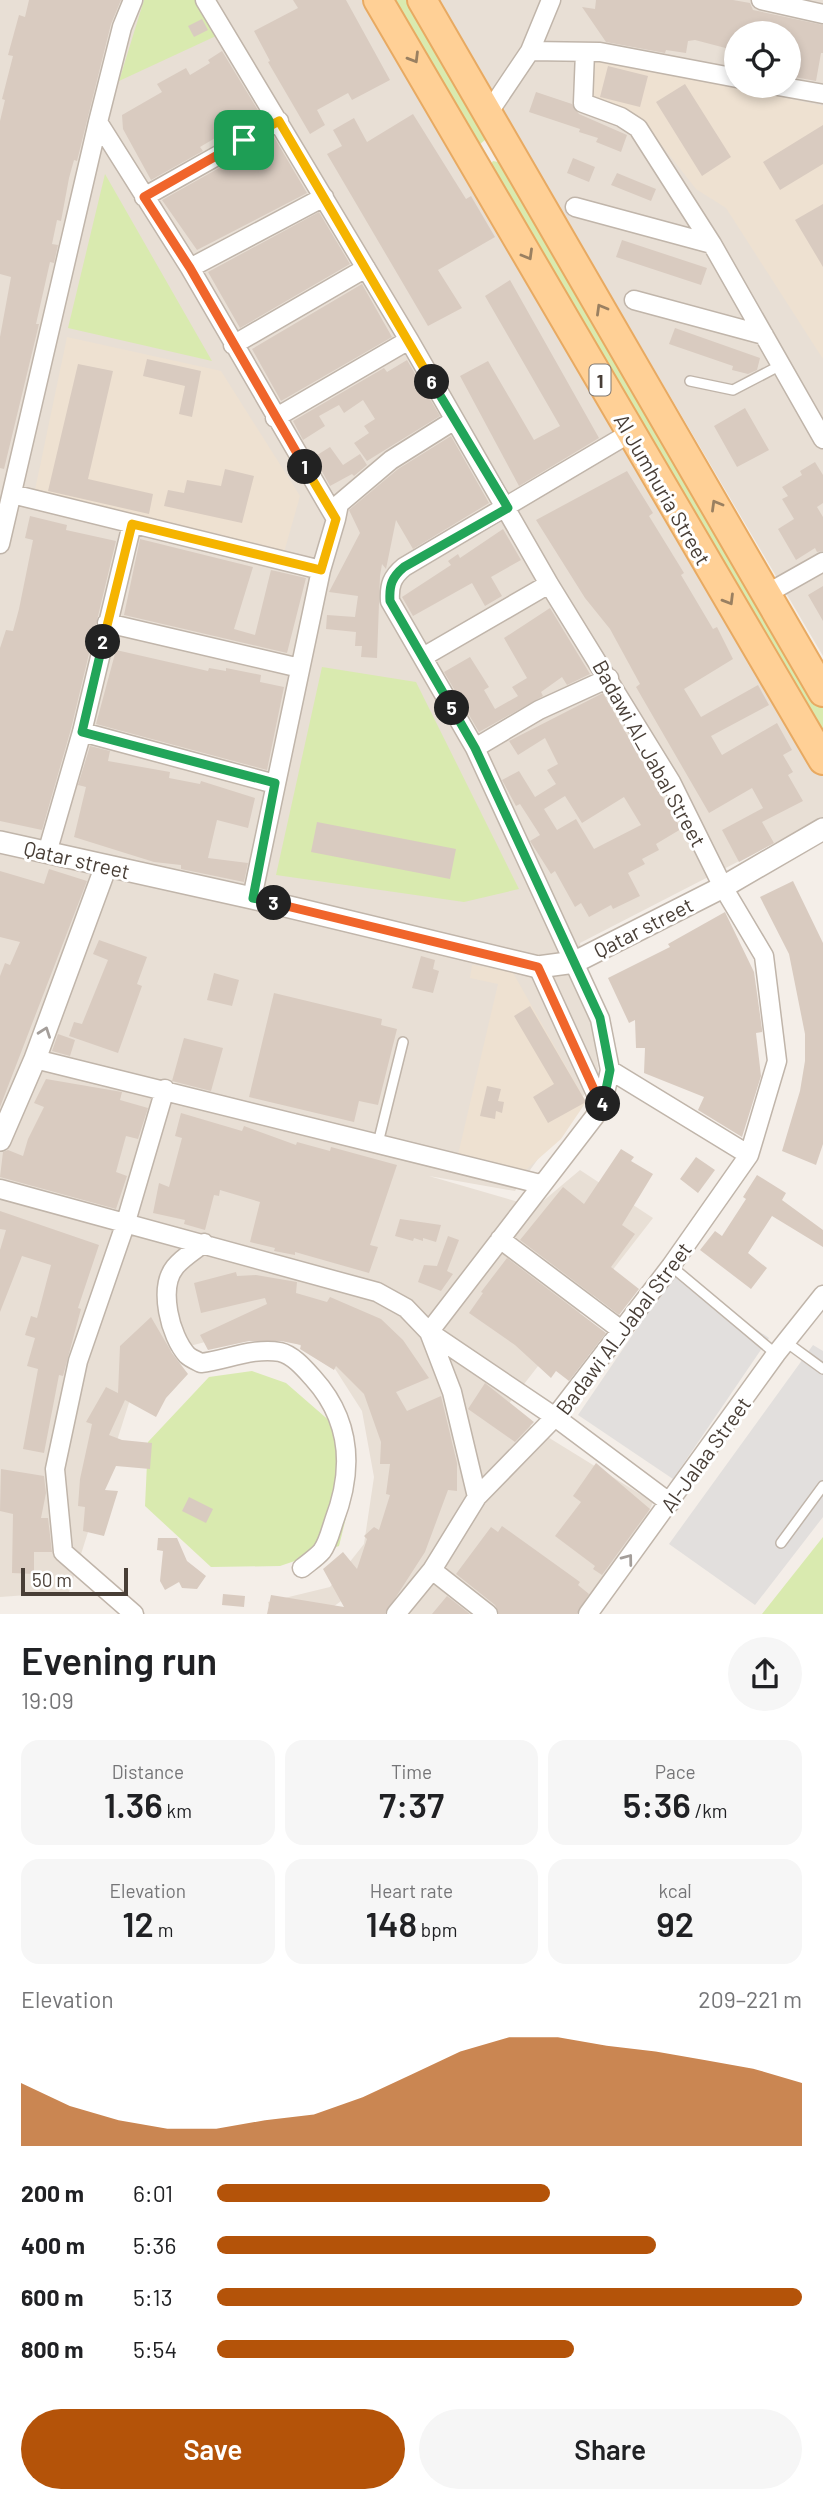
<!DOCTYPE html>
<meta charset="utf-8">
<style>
:root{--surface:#fff;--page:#f6f6f6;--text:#202124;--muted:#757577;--accent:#b45309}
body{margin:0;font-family:Barlow,sans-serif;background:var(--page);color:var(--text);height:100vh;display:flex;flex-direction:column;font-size:26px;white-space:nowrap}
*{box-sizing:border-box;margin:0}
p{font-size:23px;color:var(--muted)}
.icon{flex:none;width:38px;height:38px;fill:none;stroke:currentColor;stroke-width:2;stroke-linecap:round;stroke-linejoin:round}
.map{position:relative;height:1614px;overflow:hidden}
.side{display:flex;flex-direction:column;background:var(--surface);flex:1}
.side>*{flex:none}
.controls{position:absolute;left:724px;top:21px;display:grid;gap:14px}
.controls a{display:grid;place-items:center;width:77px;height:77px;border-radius:50%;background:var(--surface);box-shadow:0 4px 10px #0003;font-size:35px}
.scale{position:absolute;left:21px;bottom:18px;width:107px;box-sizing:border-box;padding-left:7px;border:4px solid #483e36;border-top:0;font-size:19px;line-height:24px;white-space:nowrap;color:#483e36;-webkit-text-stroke:5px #fff;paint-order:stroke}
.pin{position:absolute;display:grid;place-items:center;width:60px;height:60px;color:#fff;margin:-30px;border-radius:14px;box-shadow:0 4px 10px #0006}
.km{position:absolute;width:35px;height:35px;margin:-18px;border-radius:50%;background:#222;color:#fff;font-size:19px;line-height:35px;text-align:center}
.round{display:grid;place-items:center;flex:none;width:74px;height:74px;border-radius:37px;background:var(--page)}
.head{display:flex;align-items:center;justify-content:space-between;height:119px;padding:0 21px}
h1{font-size:38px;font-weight:600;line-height:52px}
.metrics{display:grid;grid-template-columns:repeat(3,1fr);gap:10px;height:119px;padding:7px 21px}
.metrics div{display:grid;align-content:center;border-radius:18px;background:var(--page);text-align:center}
.metrics b{font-size:35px;font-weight:600}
.metrics small{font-size:19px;font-weight:400}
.metrics p{font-size:19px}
.chart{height:196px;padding:14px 21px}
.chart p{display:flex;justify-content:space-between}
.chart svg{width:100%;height:126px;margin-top:7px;fill:var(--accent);opacity:.7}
.action{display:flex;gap:14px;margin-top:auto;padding:14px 21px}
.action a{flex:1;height:80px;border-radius:42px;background:var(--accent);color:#fff;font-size:28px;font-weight:600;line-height:80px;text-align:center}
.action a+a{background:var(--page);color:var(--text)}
ul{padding:0 21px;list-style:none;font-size:23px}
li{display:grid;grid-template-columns:112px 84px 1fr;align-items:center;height:52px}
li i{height:18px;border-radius:9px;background:var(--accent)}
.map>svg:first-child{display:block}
.residential{fill:#e8dfd5;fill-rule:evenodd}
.education{fill:#eee1d1}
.green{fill:#d9eaaf}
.parking{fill:#e2dfdd}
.building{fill:#d9cbc0;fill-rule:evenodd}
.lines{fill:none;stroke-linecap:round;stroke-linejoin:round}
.service-casing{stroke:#c0b5aa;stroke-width:12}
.minor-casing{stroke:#c0b5aa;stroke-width:21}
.tertiary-casing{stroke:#c0b5aa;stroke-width:24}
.primary-casing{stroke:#e8aa62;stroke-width:32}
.service{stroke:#fff;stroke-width:9}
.minor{stroke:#fff;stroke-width:18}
.tertiary{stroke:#fff;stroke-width:21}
.primary{stroke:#ffd096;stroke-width:28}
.oneway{stroke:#9a8061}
.oneway2{stroke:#a49e9a}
.split-1-casing{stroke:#fff;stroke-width:14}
.split-2-casing{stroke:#fff;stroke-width:14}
.split-3-casing{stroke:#fff;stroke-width:14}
.split-4-casing{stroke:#fff;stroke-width:14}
.split-5-casing{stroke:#fff;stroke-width:14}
.split-6-casing{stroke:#fff;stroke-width:14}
.split-7-casing{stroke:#fff;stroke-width:14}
.split-1{stroke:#f0652b;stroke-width:9}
.split-2{stroke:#f5b400;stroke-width:9}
.split-3{stroke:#22a559;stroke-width:9}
.split-4{stroke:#f0652b;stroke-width:9}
.split-5{stroke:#22a559;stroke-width:9}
.split-6{stroke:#22a559;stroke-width:9}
.split-7{stroke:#f5b400;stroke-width:9}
.labels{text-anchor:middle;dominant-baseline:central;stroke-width:6;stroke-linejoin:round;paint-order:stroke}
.shield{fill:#fff;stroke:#7f7872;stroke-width:2}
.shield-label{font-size:19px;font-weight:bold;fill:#483e36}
.street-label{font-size:21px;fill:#483e36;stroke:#fff}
</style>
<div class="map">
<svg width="823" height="1614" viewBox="0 0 823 1614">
<rect width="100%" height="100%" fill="#f4eee8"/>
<path class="residential" d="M0 0H362L823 773V818L580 943 599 1074 515 1191 429 1176 536 1207 580 1170 653 1218 504 1410 653 1502 630 1555 573 1614H395L372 1579 323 1614H270L268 1602 330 1587 364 1544 374 1477 362 1411 330 1361 284 1337 247 1331 167 1352 134 1387 69 1592 0 1597Z
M437 0H823V656ZM737 33H789V86H737Z"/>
<path class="education" d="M595 60 639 66 823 106V359L726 208 696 189 645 124 592 97Z
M67 337 221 371 300 496 283 556 35 490Z
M472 965 512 971 586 1102 561 1139 520 1175 457 1159 498 984 470 978Z"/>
<path class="green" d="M144 0H195L216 36 119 81Z
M390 0H407L485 134V140L479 145Z
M493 161 503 163 823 707V737L489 167Z
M105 174 212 361 68 328Z
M322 667 416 682 519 889 464 902 276 875Z
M252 1371 286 1383 332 1423 355 1481 339 1546 280 1566 211 1567 145 1506 148 1442 209 1377Z
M823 1537V1614H762Z"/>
<path class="parking" d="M674 1274 769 1338 673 1479 578 1415Z
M813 1345 823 1351V1517L755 1605 669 1544Z"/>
<path class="building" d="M29 0H121L111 24 77 161 74 160 69 178 61 221 57 220 52 244 58 245 54 263 50 262 36 324H39L4 469 0 468V337L11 277 0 274V121L5 100 2 99 13 56 8 55 19 15 25 17Z
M293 0H346L390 80 352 100 348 93 317 110 325 125 310 134 268 62 270 61 254 31 298 8Z
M596 0H733L750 3 753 10 823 25V53H821L816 81 789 76V33H737V51L695 40 688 41 686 53 666 50 665 53 606 42 582 7 595 9Z
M202 19 208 30 194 37 188 26Z
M222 51 259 112 200 147 203 151 151 180 123 129 122 115 162 92 157 84 186 68 190 75 210 63 208 60Z
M608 66 648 76 640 107 600 97Z
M685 84 731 157 702 176 656 102Z
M536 92 572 104 579 114 627 135 621 152 596 142 598 138 579 132 580 129 529 112Z
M413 114 466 199 471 196 495 237 438 270 462 308 428 326 327 154 342 146 333 130 354 118 367 142Z
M823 125V164L780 190 763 162Z
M274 137 307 193 197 250 162 200Z
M573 158 595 167 589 182 567 173Z
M617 173 656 189 651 201 611 185Z
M823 204V267L795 220Z
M319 212 350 264 240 328 208 272Z
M622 240 707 268 701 285 616 257Z
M510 280 599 438 519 486 460 376 488 361 534 440 560 426 485 296Z
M362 284 392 337 281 401 252 349Z
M675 328 760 358 757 370 748 374 732 370 733 366 669 344Z
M147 359 201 371 192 417 179 414 185 386 143 376Z
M407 360 440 416 367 461 354 443 369 433 364 426 375 419 363 400 344 413 339 405 319 416 325 426 303 440 293 421 384 368 387 372Z
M78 364 113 371 88 479 153 494 149 514 48 491Z
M745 408 769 450 737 467 714 426Z
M451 436 489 503 413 549 396 520 386 569 382 564 380 576 377 658 361 657 362 646H355L356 632 326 629 327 615 355 617 358 596 329 592 360 533 349 510 398 469Z
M330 447 343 465 360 454 367 465 354 476 352 474 330 486 314 457Z
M815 462 823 475V503L817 507 823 517V551L817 552 815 548 796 560 778 529 794 519 782 499 788 496 782 487 802 475 800 471Z
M225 469 254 476 242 523 164 506 168 490 184 493 187 480 221 486Z
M627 471 653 513 649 516 684 573 681 575 713 629 717 627 733 659 684 689 701 717 758 685 769 705 711 736 722 755 777 723 792 750 783 755 793 772 788 775 803 801 762 822 774 843 739 862 722 830 763 808 752 788 709 813 636 687 640 684 610 629 585 598 536 520Z
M30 516 67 525 66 530 116 541 71 729 42 830 0 821V648L6 630 13 631 19 609 33 540 25 538Z
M503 529 521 560 491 577 502 596 485 606 472 583 413 616 402 597 451 565 448 561 458 554 460 558Z
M140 539 253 567 234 629 255 635 271 570 306 578 287 653 124 615Z
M823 586V621L808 595Z
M550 608 590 674 567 685 562 677 541 692 543 696 479 732 444 672 470 657 489 687 484 690 495 709 518 696 512 687 527 678 504 638Z
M116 650 208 671 209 668 226 671V668L261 675 260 682 284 687 267 770 96 724Z
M603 693 681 829 656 844 659 850 642 859 645 864 628 873 640 896 613 909 611 905 589 917 581 903 575 907 555 871 551 874 530 841 540 835 520 804 516 806 502 780 519 771 535 797 556 784 547 770 558 764 545 738 518 755 509 741ZM565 796 582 823 624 797 641 825 594 849 576 819 557 830 544 809Z
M90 746 110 751 108 761 170 772 169 778 200 784 201 781 255 798 248 828 217 820 208 858 248 863 244 882 181 869V865L154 862 74 837 86 787 78 785Z
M317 822 456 849 450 879 311 852Z
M49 869 87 881 0 1107V976L5 963 10 965 20 942 0 937V871L44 884Z
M793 881 823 943V1144L816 1165 782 1151 800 1091 805 1061V1034L789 954 760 897Z
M725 912 754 972 762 1029V1032L756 1033 761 1076 742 1137 698 1110 704 1097 644 1073 645 1048H636L635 1020 629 1023 608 978 670 947 668 944Z
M99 940 147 957 137 984 142 986 118 1053 69 1036 74 1022 82 1024 108 960 93 954Z
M421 956 435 960 433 969 439 971 433 993 412 988Z
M214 973 239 980 232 1006 207 1000Z
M274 993 382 1019 381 1025 397 1029 378 1105 359 1101 354 1122 249 1097Z
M530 1006 586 1102 548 1123 533 1097 554 1084 514 1016Z
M58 1034 75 1040 70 1056 52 1051Z
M184 1038 223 1048 211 1091 172 1081Z
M46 1079 122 1092 120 1100 148 1108 138 1139 126 1136 116 1172 127 1176 116 1209 0 1177 3 1152 8 1150 23 1156 28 1139 44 1107 34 1103Z
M487 1086 501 1089 498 1101 504 1102 502 1113 496 1111 495 1119 480 1116Z
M181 1113 242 1131 244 1126 296 1145 297 1142 330 1151 331 1147 397 1165 370 1245 378 1247 369 1273 295 1252V1255L274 1251 275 1248 250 1242 260 1202 220 1190 219 1196 214 1195 205 1230 184 1224 185 1220 153 1213 159 1183 169 1187 182 1138 175 1136Z
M621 1149 634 1157 631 1161 653 1174 622 1225 635 1234 611 1267 639 1289 619 1315 520 1240 563 1187 584 1204Z
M696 1157 715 1170 698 1193 680 1179Z
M757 1175 786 1193 782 1200 823 1230V1247L772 1216 748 1253 767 1268 751 1289 700 1250 715 1231 722 1236 746 1199 743 1197Z
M0 1211 99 1245 78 1308 81 1309 63 1376 59 1375 44 1453 23 1449 38 1369 27 1366 35 1338 25 1335 31 1316 37 1318 51 1265 22 1256 0 1312V1250L6 1230 0 1229Z
M400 1219 441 1225 436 1242 423 1238V1241L414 1238 413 1241 395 1236Z
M448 1236 459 1240 447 1271 453 1274 441 1291 418 1282 424 1265 437 1266Z
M507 1258 606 1333 569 1381 556 1371 551 1378 515 1345 469 1313 483 1293 481 1292Z
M236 1272 237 1276 256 1275 297 1282 296 1293 327 1302 330 1297 381 1319 403 1340 429 1378 396 1392 407 1411 441 1396 457 1463V1491L448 1490 425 1552 385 1614H267L271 1595 344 1607 323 1569 343 1552 357 1569 367 1539 364 1536 374 1527 379 1530 390 1495 386 1494 390 1464H380L381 1442 364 1394 336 1366 334 1370 300 1349 301 1345 281 1341H249L208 1350 200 1335 267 1304 265 1298 201 1313 194 1283Z
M151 1317 172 1353 188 1374 166 1398 156 1417 125 1400 109 1435 122 1440 152 1443 150 1469 116 1466 105 1490 118 1491 104 1536 83 1531 85 1507 78 1506 80 1479 92 1424 86 1422 106 1387 118 1393 120 1346Z
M485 1383 534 1422 515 1442 468 1409Z
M596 1463 650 1509 602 1575 593 1569 595 1566 555 1536 581 1502 573 1496Z
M1 1469 44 1476 46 1493 41 1518H48L52 1552H34V1574L12 1573 13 1514 0 1511Z
M189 1497 213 1509 206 1523 182 1511Z
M502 1526 580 1582 578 1585 589 1594 577 1614H499L495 1605 456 1574 491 1527 498 1532Z
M158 1538H177L187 1561 206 1576 197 1589 182 1588 179 1582 165 1590 160 1581 163 1551 157 1550Z
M223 1594 245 1596 244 1607 222 1605Z
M447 1596 470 1614H432Z"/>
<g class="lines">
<g class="service-casing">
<path id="service" d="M690 381 733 390 781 365
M378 1143 403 1042
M671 1266 776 1354
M786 1342 823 1369
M781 1543 823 1486"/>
</g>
<g class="minor-casing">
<path id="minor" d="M205 0 409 340 549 584 671 782 723 887 764 956 777 1061 749 1155 671 1266 555 1417 477 1497
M761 0 823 14
M530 51 551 0
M585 52 583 103 621 117 638 128 712 244 823 439
M778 86 823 94
M489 112 530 51 600 52 737 78
M98 122 190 268 336 519 321 570 252 898
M144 197 279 121
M575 207 712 244
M190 268 324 197
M634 300 764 335
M233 345 366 268
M275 418 409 340
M12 494 321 570
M336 519 339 504 391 460 453 421
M0 544 98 122 122 27 133 0
M768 593 823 562
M107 623 300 668
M423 657 549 584
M82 732 275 784
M475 748 539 710 609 678
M47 853 82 732 132 524
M538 967 602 1107
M35 1059 540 1184
M610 1070 749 1155
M0 1189 377 1292 406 1308 429 1332 555 1417 670 1503
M500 1239 621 1330
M204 1243C195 1250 182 1258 175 1267 158 1288 170 1336 187 1355 190 1358 197 1361 201 1363 226 1360 254 1347 280 1352 293 1355 304 1368 313 1378 351 1420 354 1469 334 1521 331 1530 328 1543 322 1551 317 1557 308 1563 302 1568
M432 1570 488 1614
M134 1614 63 1552 55 1469 78 1361 125 1225 165 1089
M396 1614 432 1570 477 1497 452 1392 429 1332 602 1107 610 1070 600 1019 475 748 390 601C389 585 392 577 404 567L630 433
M588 1614 776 1354 823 1295"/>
</g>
<g class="tertiary-casing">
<path id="tertiary" d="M0 842 252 898 538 967 575 962 723 887 823 829
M0 1140 35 1059 106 866"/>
</g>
<g class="primary-casing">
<path id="primary" d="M378 0 823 760
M422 0 823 692"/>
</g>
<use href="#service" class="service"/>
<use href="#minor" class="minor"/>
<use href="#tertiary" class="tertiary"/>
<use href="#primary" class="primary"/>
</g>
<defs><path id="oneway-chevron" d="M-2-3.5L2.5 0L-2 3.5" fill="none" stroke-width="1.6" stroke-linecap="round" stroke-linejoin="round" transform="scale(1.75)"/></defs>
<g class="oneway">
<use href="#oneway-chevron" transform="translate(414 58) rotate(59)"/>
<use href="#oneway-chevron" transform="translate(528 255) rotate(60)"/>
<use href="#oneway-chevron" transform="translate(601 309) rotate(-120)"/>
<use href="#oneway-chevron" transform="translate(716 505) rotate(-120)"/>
<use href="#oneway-chevron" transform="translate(729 600) rotate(59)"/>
</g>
<g class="oneway2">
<use href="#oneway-chevron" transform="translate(45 1032) rotate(-70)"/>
<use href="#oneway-chevron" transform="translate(628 1559) rotate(-53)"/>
</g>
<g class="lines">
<g class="split-1-casing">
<path id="split-1" d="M244 140 144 197 190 268 305 467"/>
</g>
<g class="split-2-casing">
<path id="split-2" d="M103 642 132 524 321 570 336 519 305 467"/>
</g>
<g class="split-3-casing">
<path id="split-3" d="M103 642 82 732 275 783 253 898 274 903"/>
</g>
<g class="split-4-casing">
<path id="split-4" d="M274 903 538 967 602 1107 603 1104"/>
</g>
<g class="split-5-casing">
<path id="split-5" d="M452 708 475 748 600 1018 610 1070 603 1104"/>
</g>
<g class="split-6-casing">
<path id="split-6" d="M432 382 508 508 404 567C392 577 389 585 390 601L452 708"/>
</g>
<g class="split-7-casing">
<path id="split-7" d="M244 140 279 121 432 382"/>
</g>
<use href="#split-1" class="split-1"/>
<use href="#split-2" class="split-2"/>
<use href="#split-3" class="split-3"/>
<use href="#split-4" class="split-4"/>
<use href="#split-5" class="split-5"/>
<use href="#split-6" class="split-6"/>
<use href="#split-7" class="split-7"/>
</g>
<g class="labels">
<rect class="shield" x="589.5" y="364.5" width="21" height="31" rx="5"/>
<g class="shield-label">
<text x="600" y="380">1</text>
</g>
<g class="street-label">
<text transform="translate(663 489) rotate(60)">Al Jumhuria Street</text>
<text transform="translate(650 753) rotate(61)">Badawi Al_Jabal Street</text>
<text transform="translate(77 859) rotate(13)">Qatar street</text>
<text transform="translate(643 927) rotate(-27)">Qatar street</text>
<text transform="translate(623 1328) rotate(-53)">Badawi Al_Jabal Street</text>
<text transform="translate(705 1454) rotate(-54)">Al-Jalaa Street</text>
</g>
</g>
</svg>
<div class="controls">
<a><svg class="icon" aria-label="locate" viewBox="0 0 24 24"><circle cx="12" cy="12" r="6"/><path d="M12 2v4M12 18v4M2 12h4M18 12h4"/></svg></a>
</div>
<div class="scale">50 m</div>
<div class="pin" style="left:244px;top:140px;background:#1e9e55"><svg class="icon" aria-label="arrive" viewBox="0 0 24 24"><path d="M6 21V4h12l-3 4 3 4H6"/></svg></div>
<b class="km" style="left:305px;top:467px">1</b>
<b class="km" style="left:103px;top:642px">2</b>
<b class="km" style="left:274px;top:903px">3</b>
<b class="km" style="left:603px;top:1104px">4</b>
<b class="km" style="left:452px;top:708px">5</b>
<b class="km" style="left:432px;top:382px">6</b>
</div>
<section class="side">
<div class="head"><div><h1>Evening run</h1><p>19:09</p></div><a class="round"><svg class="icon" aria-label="share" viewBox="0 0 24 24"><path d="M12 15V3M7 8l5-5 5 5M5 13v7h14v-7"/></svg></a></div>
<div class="metrics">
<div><p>Distance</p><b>1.36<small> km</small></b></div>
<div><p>Time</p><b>7:37</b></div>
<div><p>Pace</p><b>5:36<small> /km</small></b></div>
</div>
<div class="metrics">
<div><p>Elevation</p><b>12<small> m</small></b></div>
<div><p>Heart rate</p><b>148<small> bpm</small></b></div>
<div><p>kcal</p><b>92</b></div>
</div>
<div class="chart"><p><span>Elevation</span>209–221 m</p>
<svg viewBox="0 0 160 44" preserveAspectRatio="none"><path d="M0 44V22L10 30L20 35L30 38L40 38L50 35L60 33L70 27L80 19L90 11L100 6L110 6L120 9L130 11L140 14L150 17L160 22V44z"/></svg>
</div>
<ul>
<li><b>200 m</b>6:01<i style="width:57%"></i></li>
<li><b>400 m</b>5:36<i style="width:75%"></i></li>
<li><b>600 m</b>5:13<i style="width:100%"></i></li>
<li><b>800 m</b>5:54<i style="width:61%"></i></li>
</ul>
<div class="action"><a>Save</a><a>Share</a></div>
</section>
